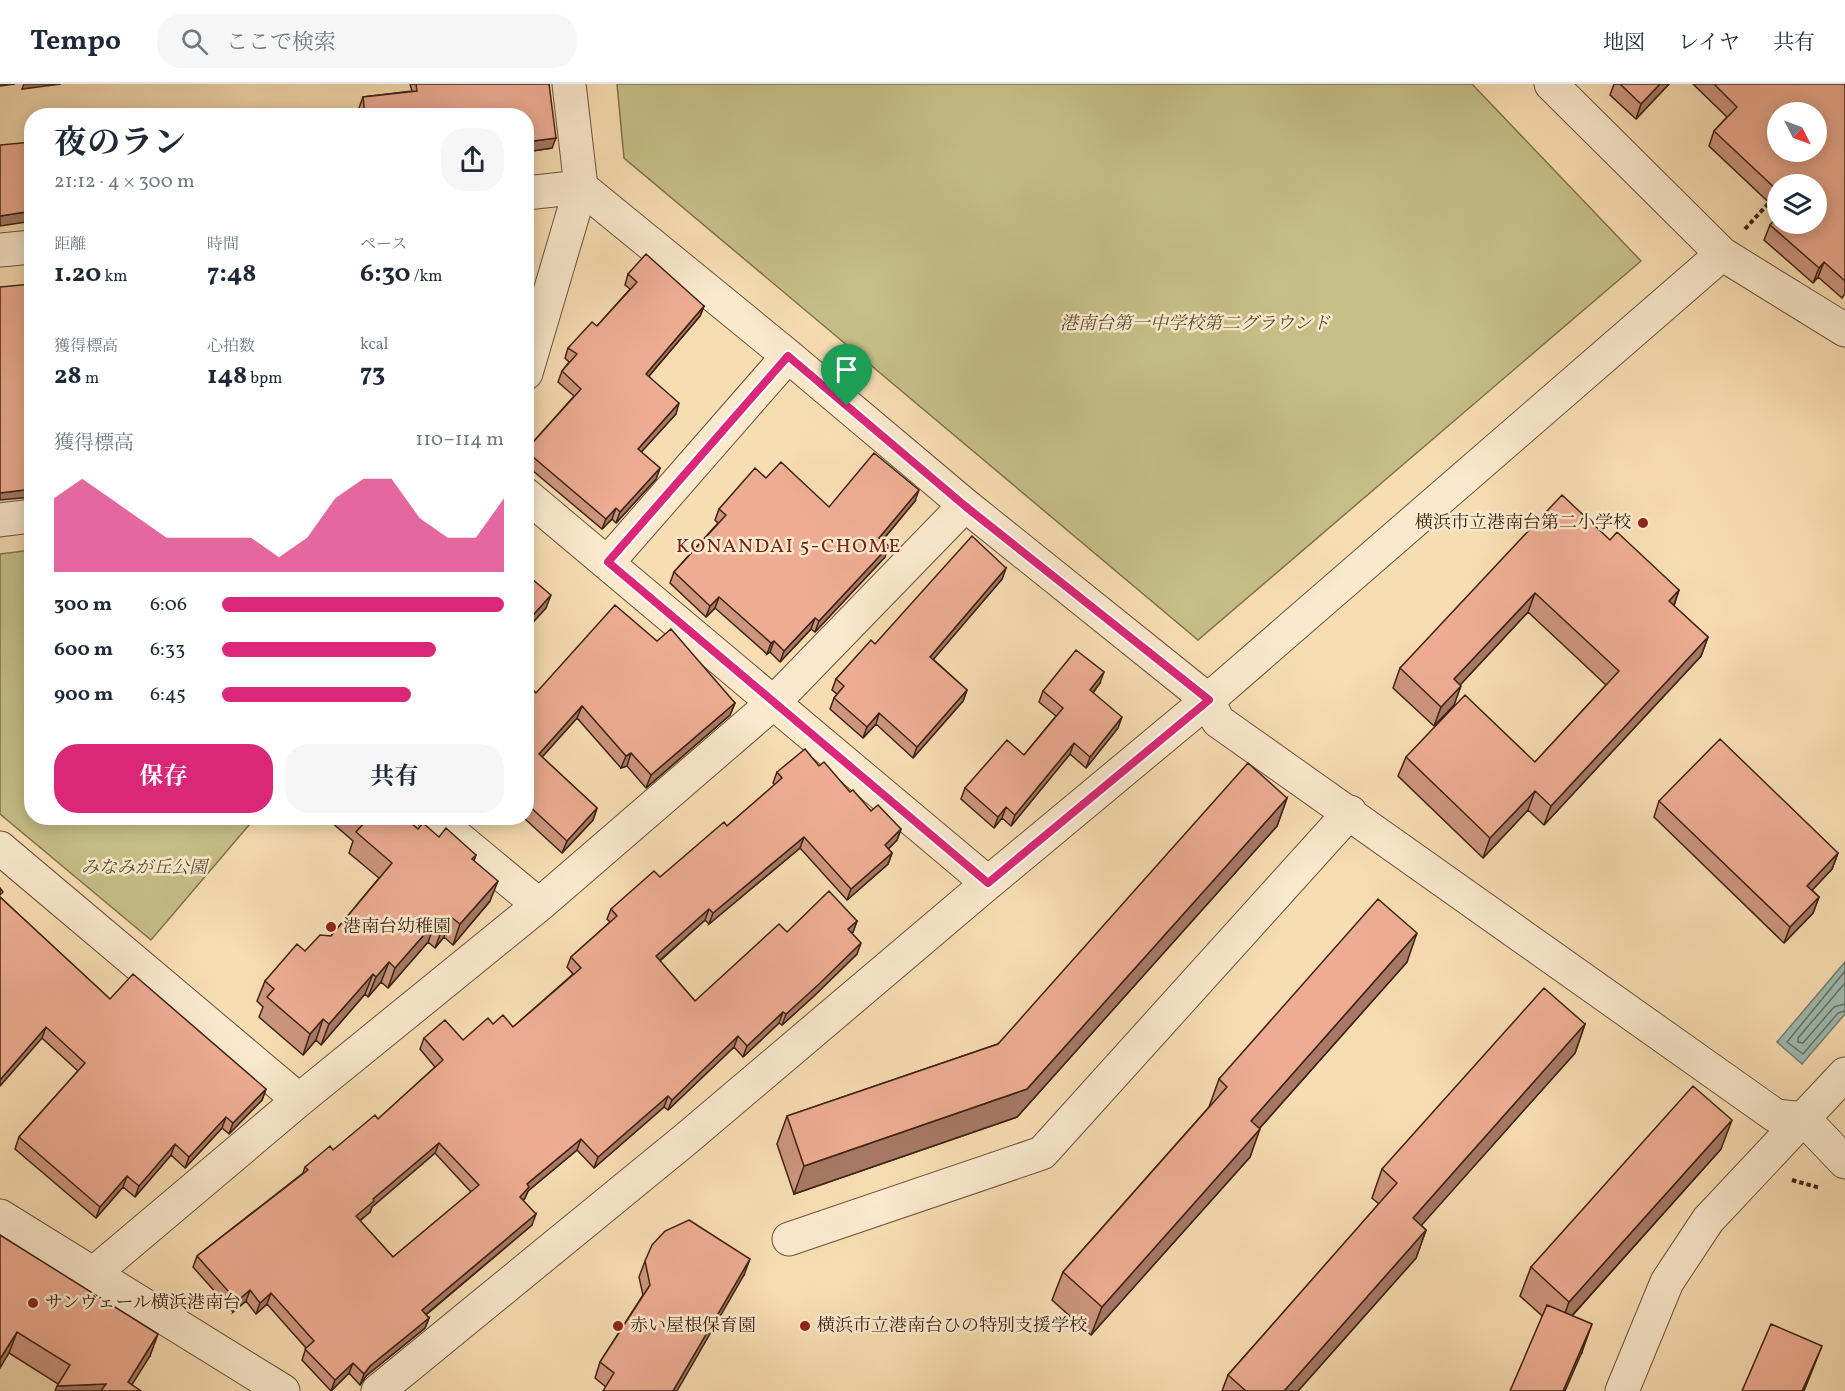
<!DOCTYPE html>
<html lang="ja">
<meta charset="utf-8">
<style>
:root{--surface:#fff;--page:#f6f6f7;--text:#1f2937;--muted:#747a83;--line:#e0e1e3;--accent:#db2777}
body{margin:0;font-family:Vollkorn,"Noto Serif JP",serif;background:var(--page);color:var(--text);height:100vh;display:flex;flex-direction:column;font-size:22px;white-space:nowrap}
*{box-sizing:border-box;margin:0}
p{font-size:20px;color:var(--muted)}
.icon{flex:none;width:33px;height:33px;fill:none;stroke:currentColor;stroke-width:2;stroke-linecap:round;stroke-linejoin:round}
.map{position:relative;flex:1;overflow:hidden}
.drawer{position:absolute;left:24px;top:24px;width:510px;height:717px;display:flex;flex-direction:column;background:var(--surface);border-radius:24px;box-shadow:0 3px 15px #0003}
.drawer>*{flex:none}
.needle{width:39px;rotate:132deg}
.tools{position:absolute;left:1767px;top:18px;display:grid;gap:12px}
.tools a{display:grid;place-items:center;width:60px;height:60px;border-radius:50%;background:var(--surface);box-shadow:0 3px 15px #0003;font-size:30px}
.pin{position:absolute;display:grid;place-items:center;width:51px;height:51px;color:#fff;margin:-62px -26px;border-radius:50% 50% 50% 0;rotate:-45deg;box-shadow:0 0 6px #0007}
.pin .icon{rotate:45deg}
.round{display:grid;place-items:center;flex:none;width:63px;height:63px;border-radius:24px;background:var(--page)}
.overview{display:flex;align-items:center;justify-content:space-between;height:102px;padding:0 30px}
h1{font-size:33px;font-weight:700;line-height:45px}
.metrics{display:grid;grid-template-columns:repeat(3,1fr);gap:9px;height:102px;padding:6px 30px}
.metrics div{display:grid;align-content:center}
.metrics b{font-size:26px;font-weight:700}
.metrics small{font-size:16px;font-weight:400}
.metrics p{font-size:16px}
.chart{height:168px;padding:12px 30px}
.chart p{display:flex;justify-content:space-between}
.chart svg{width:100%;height:108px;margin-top:6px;fill:var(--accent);opacity:.7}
.action{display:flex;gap:12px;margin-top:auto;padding:12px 30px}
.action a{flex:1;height:69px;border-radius:24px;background:var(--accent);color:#fff;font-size:24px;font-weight:700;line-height:69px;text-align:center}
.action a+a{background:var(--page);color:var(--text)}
ul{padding:0 30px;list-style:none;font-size:20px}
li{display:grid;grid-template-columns:96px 72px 1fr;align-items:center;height:45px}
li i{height:15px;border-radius:8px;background:var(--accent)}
header{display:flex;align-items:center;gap:36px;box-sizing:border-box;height:84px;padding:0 30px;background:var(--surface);border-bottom:2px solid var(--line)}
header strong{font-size:28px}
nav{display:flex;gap:33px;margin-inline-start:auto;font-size:21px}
.search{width:420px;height:54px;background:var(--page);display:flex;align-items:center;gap:15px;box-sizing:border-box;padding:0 21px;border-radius:24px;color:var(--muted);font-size:22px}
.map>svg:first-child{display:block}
.green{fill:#c5bf87;stroke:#82714e;stroke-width:1.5}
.water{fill:#9dbbb0;stroke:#777e72;stroke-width:1.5}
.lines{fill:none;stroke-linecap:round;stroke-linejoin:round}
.shore{stroke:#6e6f62;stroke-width:1.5}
.minor-casing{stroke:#6c523c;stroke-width:35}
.path{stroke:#3e2315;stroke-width:4;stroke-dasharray:4.5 3;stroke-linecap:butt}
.minor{stroke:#fae9cd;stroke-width:33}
.wall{fill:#cd957e;stroke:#3e2315;stroke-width:1.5;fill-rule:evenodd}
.shaded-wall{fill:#a77966;stroke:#3e2315;stroke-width:1.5}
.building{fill:#eead92;stroke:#3e2315;stroke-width:1.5;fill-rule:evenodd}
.route-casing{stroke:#fff;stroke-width:12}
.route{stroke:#db2777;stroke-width:8}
.poi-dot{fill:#8f2418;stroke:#fae9cd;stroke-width:2}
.labels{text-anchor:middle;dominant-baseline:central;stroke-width:5;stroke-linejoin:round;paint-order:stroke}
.park-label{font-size:18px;font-style:italic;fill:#604a32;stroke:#fae9cd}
.poi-label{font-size:18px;fill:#3e2315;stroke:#fae9cd;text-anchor:start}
.neighbourhood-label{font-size:20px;letter-spacing:1.5px;fill:#7a1f14;stroke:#fae9cd}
</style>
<header>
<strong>Tempo</strong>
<div class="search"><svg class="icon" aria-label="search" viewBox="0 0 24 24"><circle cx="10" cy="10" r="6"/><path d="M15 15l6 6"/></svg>ここで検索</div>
<nav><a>地図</a><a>レイヤ</a><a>共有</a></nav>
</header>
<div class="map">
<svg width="1845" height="1307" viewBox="0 0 1845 1307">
<rect width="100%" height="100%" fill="#f8ddb2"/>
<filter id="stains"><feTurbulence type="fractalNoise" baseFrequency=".00333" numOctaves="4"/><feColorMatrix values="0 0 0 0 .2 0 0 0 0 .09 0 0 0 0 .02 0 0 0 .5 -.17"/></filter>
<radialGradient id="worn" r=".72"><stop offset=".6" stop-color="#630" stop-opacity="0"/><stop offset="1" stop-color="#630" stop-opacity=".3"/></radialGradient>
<path class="green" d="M617 0H1472L1641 177 1198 556 624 74Z
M31 466 32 734H255L151 856 0 730V470Z"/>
<path class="water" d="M1845 878V930L1802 980 1777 958Z"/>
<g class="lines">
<path class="shore" d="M1845 887 1787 958 1803 970 1838 929 1845 927
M1845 899 1798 954V958L1803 959 1834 923 1845 920"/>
<g class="minor-casing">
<path id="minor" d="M526 109 581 103 788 272 965 421 1208 616 1218 637 1776 1032 1804 1035 1845 1078
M0 166 32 163
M1722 170 1845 246
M526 289 581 103 569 0
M0 436 32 432
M608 478 788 272
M434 734 539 821
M0 764 299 1016
M988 799 1208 616 1722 170 1551 0
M0 1132 283 1307
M789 1155 1042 1069 1350 728
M94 1189 299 1016 539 821 773 619 965 421
M378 1307 686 1055 988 799 526 411
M1622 1307 1667 1198 1708 1136 1845 990"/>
</g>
<path class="path" d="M1745 145 1778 109
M1792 1096 1820 1104"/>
<use href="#minor" class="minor"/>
</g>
<path class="wall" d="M410 0H549L552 64 526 68V32H360L359 24 363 13 412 7Z
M1614 0H1669L1636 35 1610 11Z
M1693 0H1845V210L1842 214 1818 193 1813 199 1764 156 1770 141 1816 140 1778 100V127L1709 62 1714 47 1727 33Z
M628 190 704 222 700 232 649 292 676 330 641 368 660 384 656 395 616 439 612 435 602 445 526 381V366L574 312 558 298 562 287 569 278 565 274 568 264 597 242 630 205 625 201Z
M766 394 829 423 915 417 882 457 885 473 815 548 811 545 780 578 770 568 767 570 715 524 706 533 670 499 674 488 718 439 715 436 719 425Z
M1610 456 1679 506 1674 522 1708 553 1701 572 1544 741 1528 726 1483 774 1398 692 1406 673 1535 678 1606 601 1528 528 1460 601 1454 621 1434 642 1393 604 1400 584Z
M1006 484 1002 495 933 575 967 606 963 617 913 674 876 640 863 654 830 625 834 614 837 610 832 606 836 595 875 560Z
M657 557 735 619 730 631 646 704 627 682 621 684 577 634 542 673 597 724 593 736 562 769 524 734H526V600L536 609Z
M1100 599 1093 609 1118 644 1086 684 1070 670 1011 742 1002 734 994 744 961 715 965 704 1024 671 1056 632 1039 618 1043 607Z
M819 682 871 727 901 745 897 756 888 765 892 769 888 780 847 816 800 764 709 840 705 836 660 877 695 917 787 848 857 837 853 848 852 849 857 870 814 912 782 941 779 939 743 973 734 963 668 1026 664 1023 594 1084 577 1066 528 1107 525 1114 523 1117 532 1141 426 1231 429 1234 425 1244 366 1292 360 1301 349 1289 331 1307 302 1276 306 1264 267 1220 256 1230 246 1217 233 1228 193 1183 197 1172 303 1089 305 1083 333 1066 378 1035 435 983 420 965 424 954 463 956 493 940 513 943 573 890 567 883 571 873 610 838 607 835 611 825 660 793 727 742 775 701 773 699 777 688ZM435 1069 471 1108 393 1173 360 1137 370 1128 372 1123Z
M1287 714 1277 742 1017 1033 794 1110 777 1060 787 1032 998 960Z
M1659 717 1838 769 1832 785 1812 806 1819 813 1813 829 1784 859 1654 733Z
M331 734H405L418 745 439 753 476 771 474 777 490 817 453 861 444 853 435 864 428 858 388 904 381 898 368 913 365 910 321 961 316 956 303 971 259 933 263 923 257 917 265 897 305 867 331 852 379 794 349 769 353 757 330 737Z
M479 734H488L484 738Z
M1 814 110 915 266 1005 262 1016 229 1050 222 1044 185 1084 171 1071 135 1113 123 1103 96 1134 15 1065 19 1053 78 987 42 954Z
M1407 878 1259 1045 1250 1073 1091 1251 1052 1216 1063 1188 1209 1023 1219 995Z
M1585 940 1575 969 1421 1141 1426 1146 1416 1174 1298 1307H1222L1228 1291 1379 1120 1372 1114 1382 1085Z
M1721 1065 1572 1232 1582 1268 1520 1212 1531 1183Z
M0 1151 150 1272 58 1300 9 1269Z
M645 1177 744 1191 606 1303 595 1294 600 1278 643 1211 639 1193Z"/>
<path class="shaded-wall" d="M0 0H15L0 2Z
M24 0H61L22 5Z
M1660 0H1669L1636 35 1641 20Z
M556 54 552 64 526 68V58Z
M32 127V137L0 142V132Z
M1824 178 1818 193 1813 199 1819 184Z
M531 208 527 219H526V209Z
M704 222 700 232 642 300 646 290Z
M679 319 676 330 634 376 638 365Z
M660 384 656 395 616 439 620 428Z
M32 405V413L0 416V409Z
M919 406 915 417 875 465 879 454Z
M616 424 612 435 602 445 606 435Z
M889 462 885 473 815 548 819 537Z
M1006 484 1002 495 926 584 930 573Z
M1679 506 1672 526 1669 517Z
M1535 509 1528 528 1447 615 1454 595Z
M551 511 546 524 526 546V539Z
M719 513 715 524 706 533 710 522Z
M815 534 811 545 780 578 784 567Z
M1708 553 1701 572 1544 741 1551 722Z
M774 557 770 568 767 570 771 559Z
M1104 588 1100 599 1086 617 1090 606Z
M1461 602 1454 621 1434 642 1441 623Z
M967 606 963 617 913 674 917 663Z
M735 619 730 631 646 704 651 691Z
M582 622 577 634 534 682 539 670Z
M879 629 876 640 863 654 867 643Z
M1122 633 1118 644 1086 684 1090 673Z
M1074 659 1070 670 1011 742 1015 731Z
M631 669 627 682 621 684 626 672Z
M1535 707 1528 726 1483 774 1490 754Z
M1287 714 1277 742 1017 1033 794 1110 804 1082 1027 1005Z
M1006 723 1002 734 994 744 998 733Z
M597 724 593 736 562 769 567 757Z
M901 745 897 756 881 772 885 761Z
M804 753 800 764 709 840 713 829Z
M892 769 888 780 847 816 851 805Z
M1838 769 1832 785 1801 818 1807 802Z
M498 797 490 817 453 861 460 840Z
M1819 813 1813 829 1784 859 1790 843Z
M709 825 705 836 652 883 656 872Z
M451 833 444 853 435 864 443 843Z
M436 837 428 858 388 904 395 884Z
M857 837 853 848 844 856 848 845Z
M1417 849 1407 878 1241 1065 1251 1037Z
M861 859 857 870 814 912 782 941 786 930Z
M389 878 381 898 368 913 376 893Z
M373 890 365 910 321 961 329 940Z
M783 928 779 939 743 973 747 962Z
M323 935 316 956 303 971 310 950Z
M1585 940 1575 969 1403 1162 1413 1134Z
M46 943 42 954 0 1002V996Z
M738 952 734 963 668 1026 672 1016Z
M266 1005 262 1016 229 1050 233 1039Z
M668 1012 664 1023 594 1084 598 1073Z
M226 1033 222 1044 185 1084 189 1073Z
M1732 1036 1721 1065 1559 1246 1569 1218Z
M1260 1045 1250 1073 1091 1251 1102 1223Z
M581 1055 577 1066 528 1107 525 1114 516 1124 520 1113 527 1100Z
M439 1059 435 1069 372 1123 370 1128 352 1143 356 1132 373 1115Z
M175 1060 171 1071 135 1113 139 1102Z
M127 1092 123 1103 96 1134 100 1123Z
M536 1130 532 1141 418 1237 422 1226Z
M1426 1146 1416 1174 1298 1307H1284Z
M750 1175 744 1191 677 1307H673Z
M250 1206 246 1217 233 1228 237 1217Z
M271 1209 267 1220 256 1230 260 1219Z
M429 1234 425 1244 366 1292 360 1301 364 1290 370 1282Z
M1592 1240 1582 1268 1565 1307H1563Z
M17 1248 9 1269 0 1284V1275Z
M158 1250 150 1272 128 1307V1298Z
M1822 1262 1804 1307H1802Z
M353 1279 349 1289 331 1307 335 1296Z
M106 1300 103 1307H55L57 1302Z"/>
<path class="building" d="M416 0H549L556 54 526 58V32H365L363 13 417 7Z
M1620 0H1660L1641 20Z
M1714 0H1845V197L1824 178 1819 184 1770 141 1778 132V140H1816V100H1778V107L1714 47 1737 23ZM1778 28H1816V68H1778Z
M32 58V127L0 132V61Z
M646 170 704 222 646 290 679 319 638 365 660 384 620 428 616 424 606 435 526 367V366L581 305 562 287 577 270 568 264 592 238 597 242 637 198 628 190Z
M526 177 531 208 526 209Z
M32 200V405L0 409V203Z
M874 369 919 406 879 454 889 462 819 537 815 534 784 567 774 557 771 559 719 513 710 522 674 488 726 431 719 425 755 384 766 394 781 378 829 423Z
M1562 411 1610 456 1617 448 1679 506 1669 517 1708 553 1551 722 1535 707 1490 754 1406 673 1465 611 1535 678 1619 587 1535 509 1454 595 1461 602 1441 623 1400 584Z
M972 452 1006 484 930 573 967 606 917 663 879 629 867 643 834 614 844 602 836 595 871 556 875 560Z
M532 495 551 511 526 539V501Z
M615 521 657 557 671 545 735 619 651 691 631 669 626 672 582 622 539 670 597 724 567 757 526 719V600L536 609Z
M1076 566 1104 588 1090 606 1122 633 1090 673 1074 659 1015 731 1006 723 998 733 965 704 1007 656 1024 671 1063 624 1043 607Z
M1720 655 1838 769 1807 802 1819 813 1790 843 1659 717Z
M805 665 819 682 824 678 850 708 853 706 871 727 878 721 901 745 885 761 892 769 851 805 804 753 713 829 709 825 656 872 695 917 779 840 787 848 829 807 857 837 848 845 861 859 818 901 786 930 783 928 747 962 738 952 672 1016 668 1012 598 1073 581 1055 527 1100 529 1103 520 1113 536 1130 422 1226 429 1234 370 1282 364 1290 353 1279 335 1296 305 1265 314 1257 271 1209 260 1219 250 1206 237 1217 197 1172 308 1086 305 1083 330 1062 333 1066 375 1031 378 1035 443 976 424 954 445 936 463 956 488 934 493 940 503 931 513 943 581 884 571 873 617 832 611 825 654 787 660 793 724 738 727 742 782 694 777 688ZM439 1059 479 1101 393 1173 356 1132 374 1117 373 1115Z
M1248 679 1287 714 1027 1005 804 1082 787 1032 998 960Z
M358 734H405L418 745 423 739 439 753 446 744 476 771 472 775 498 797 460 840 451 833 443 843 436 837 395 884 389 878 376 893 373 890 329 940 323 935 310 950 267 913 274 905 265 897 297 860 305 867 320 851 331 852 392 779 356 748 364 739Z
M0 804 3 808 0 811Z
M0 813 110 915 133 890 266 1005 233 1039 226 1033 189 1073 175 1060 139 1102 127 1092 100 1123 19 1053 85 979 46 943 0 996Z
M1378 815 1417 849 1251 1037 1260 1045 1102 1223 1063 1188 1227 1003 1219 995Z
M1544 904 1585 940 1413 1134 1426 1146 1284 1307H1246L1228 1291 1397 1099 1382 1085Z
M1693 1002 1732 1036 1569 1218 1531 1183Z
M689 1136 750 1175 673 1307H603L614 1289 600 1278 650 1201 645 1177 652 1161 665 1147Z
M0 1151 158 1250 128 1298 141 1307H101L106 1300 57 1302 70 1281 17 1248 0 1275Z
M1547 1221 1592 1240 1563 1307H1510Z
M1771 1240 1822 1262 1802 1307H1742Z"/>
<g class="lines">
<g class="route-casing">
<path id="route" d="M788 272 965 422 1209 616 988 799 608 478Z"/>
</g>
<use href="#route" class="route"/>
</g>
<g class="poi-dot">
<circle cx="1643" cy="439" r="6"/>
<circle cx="331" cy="843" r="6"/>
<circle cx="33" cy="1219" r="6"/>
<circle cx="618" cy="1242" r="6"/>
<circle cx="805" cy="1242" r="6"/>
</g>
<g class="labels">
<g class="park-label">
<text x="1195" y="240">港南台第一中学校第二グラウンド</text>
<text x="144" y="784">みなみが丘公園</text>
</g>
<g class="poi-label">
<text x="1631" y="439" text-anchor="end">横浜市立港南台第二小学校</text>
<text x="343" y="843">港南台幼稚園</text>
<text x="45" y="1219">サンヴェール横浜港南台</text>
<text x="630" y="1242">赤い屋根保育園</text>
<text x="817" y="1242">横浜市立港南台ひの特別支援学校</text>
</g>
<g class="neighbourhood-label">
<text x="789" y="463">KONANDAI 5-CHOME</text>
</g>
</g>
<rect width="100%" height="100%" filter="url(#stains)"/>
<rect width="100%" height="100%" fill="url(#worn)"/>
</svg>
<div class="tools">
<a><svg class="needle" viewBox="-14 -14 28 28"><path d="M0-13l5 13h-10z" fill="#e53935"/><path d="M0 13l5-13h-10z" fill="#747a83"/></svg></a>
<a><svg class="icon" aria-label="layers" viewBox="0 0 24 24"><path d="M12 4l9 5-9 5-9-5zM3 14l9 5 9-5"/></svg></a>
</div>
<div class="pin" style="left:847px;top:322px;background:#1e9e55"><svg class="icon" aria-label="arrive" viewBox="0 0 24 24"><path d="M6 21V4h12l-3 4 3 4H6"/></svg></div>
<section class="drawer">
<div class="overview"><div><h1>夜のラン</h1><p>21:12 · 4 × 300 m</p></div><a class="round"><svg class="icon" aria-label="share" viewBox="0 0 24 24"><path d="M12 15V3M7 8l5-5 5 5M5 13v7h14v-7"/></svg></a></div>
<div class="metrics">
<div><p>距離</p><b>1.20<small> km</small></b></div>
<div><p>時間</p><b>7:48</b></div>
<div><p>ペース</p><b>6:30<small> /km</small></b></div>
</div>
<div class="metrics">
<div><p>獲得標高</p><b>28<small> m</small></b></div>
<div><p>心拍数</p><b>148<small> bpm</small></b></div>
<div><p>kcal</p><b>73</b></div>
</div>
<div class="chart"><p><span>獲得標高</span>110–114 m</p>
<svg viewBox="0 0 160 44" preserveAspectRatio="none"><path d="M0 44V14L10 6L20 14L30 22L40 30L50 30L60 30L70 30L80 38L90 30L100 14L110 6L120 6L130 22L140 30L150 30L160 14V44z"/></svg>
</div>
<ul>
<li><b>300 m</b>6:06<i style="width:100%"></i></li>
<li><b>600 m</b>6:33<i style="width:76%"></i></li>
<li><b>900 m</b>6:45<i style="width:67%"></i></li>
</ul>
<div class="action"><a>保存</a><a>共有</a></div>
</section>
</div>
